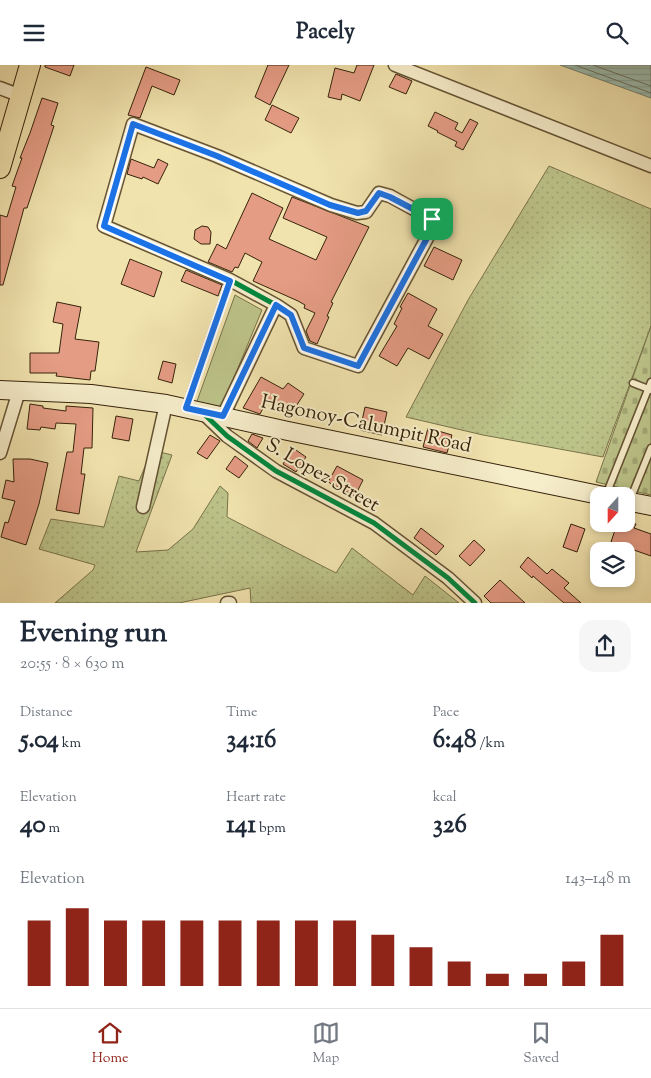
<!DOCTYPE html>
<meta charset="utf-8">
<style>
:root{--surface:#fff;--page:#f6f6f7;--text:#1f2937;--muted:#747a83;--line:#e0e1e3;--accent:#8f2418}
body{margin:0;font-family:"Sorts Mill Goudy",serif;background:var(--page);color:var(--text);height:100vh;display:flex;flex-direction:column;font-size:19px;white-space:nowrap}
*{box-sizing:border-box;margin:0}
p{font-size:16px;color:var(--muted)}
.icon{flex:none;width:28px;height:28px;fill:none;stroke:currentColor;stroke-width:2;stroke-linecap:round;stroke-linejoin:round}
.map{position:relative;height:538px;overflow:hidden}
.panel{display:flex;flex-direction:column;background:var(--surface);flex:1}
.panel>*{flex:none}
.needle{width:32px;rotate:201deg}
.tools{position:absolute;left:590px;top:422px;display:grid;gap:10px}
.tools a{display:grid;place-items:center;width:45px;height:45px;border-radius:10px;background:var(--surface);box-shadow:0 2px 8px #0003;font-size:25px}
.pin{position:absolute;display:grid;place-items:center;width:42px;height:42px;color:#fff;margin:-21px;border-radius:10px;box-shadow:0 2px 8px #0006}
.round{display:grid;place-items:center;flex:none;width:52px;height:52px;border-radius:15px;background:var(--page)}
.head{display:flex;align-items:center;justify-content:space-between;height:85px;padding:0 20px}
h1{font-size:28px;font-weight:800;line-height:38px}
.figures{display:grid;grid-template-columns:repeat(3,1fr);gap:8px;height:85px;padding:5px 20px}
.figures div{display:grid;align-content:center}
.figures b{font-size:25px;font-weight:800}
.figures small{font-size:14px;font-weight:400}
.figures p{font-size:14px}
.chart{height:140px;padding:10px 20px}
.chart p{display:flex;justify-content:space-between}
.chart svg{width:100%;height:90px;margin-top:5px;stroke:var(--accent);stroke-width:6}
header{display:flex;justify-content:space-between;align-items:center;height:65px;padding:0 20px;background:var(--surface);font-size:22px;font-weight:800}
.tabs{display:flex;justify-content:space-around;align-items:center;height:70px;border-top:1px solid var(--line);background:var(--surface);font-size:14px;color:var(--muted)}
.tabs a{display:grid;justify-items:center;gap:2px}
.tabs .active{color:var(--accent)}
.map>svg:first-child{display:block}
.grass{fill:url(#grass-dots);stroke:#79734a}
.cemetery{fill:url(#cemetery-stones);stroke:#79734a}
.park{fill:#bcc389;stroke:#79734a}
.water{fill:url(#water-rules);stroke:#737f6e}
.lines{fill:none;stroke-linecap:round;stroke-linejoin:round}
.shore{stroke:#68705e;stroke-width:1}
.building{fill:#e59c84;stroke:#36230b}
.service-casing{stroke:#655334;stroke-width:9}
.minor-casing{stroke:#655334;stroke-width:15}
.secondary-casing{stroke:#36230b;stroke-width:20}
.trunk-casing{stroke:#36230b;stroke-width:22}
.service{stroke:#f6edca;stroke-width:6}
.minor{stroke:#f6edca;stroke-width:12}
.secondary{stroke:#f6edca;stroke-width:18}
.trunk{stroke:#f1e3ae;stroke-width:20}
.cycleway-casing{stroke:#f6edca;stroke-width:8}
.cycleway{stroke:#00873e;stroke-width:5}
.route-casing{stroke:#fff;stroke-width:10}
.route{stroke:#1a73e8;stroke-width:6}
.labels{text-anchor:middle;dominant-baseline:central;stroke-width:4;stroke-linejoin:round;paint-order:stroke}
.street-label{font-size:20px;fill:#36230b;stroke:#f6edca}
</style>
<header><svg class="icon" aria-label="menu" viewBox="0 0 24 24"><path d="M4 6h16M4 12h16M4 18h16"/></svg>Pacely<svg class="icon" aria-label="search" viewBox="0 0 24 24"><circle cx="10" cy="10" r="6"/><path d="M15 15l6 6"/></svg></header>
<div class="map">
<svg width="651" height="538" viewBox="0 0 651 538">
<defs>
<pattern id="grass-dots" width="8" height="8" patternUnits="userSpaceOnUse" patternTransform="scale(1.25)"><rect width="8" height="8" fill="#bcc389"/><path d="M2 2h.1M6 6h.1" fill="none" stroke="#a2a775" stroke-width="1.8" stroke-linecap="round"/></pattern>
<pattern id="cemetery-stones" width="16" height="16" patternUnits="userSpaceOnUse" patternTransform="scale(1.25)"><rect width="16" height="16" fill="#bcc389"/><path d="M2 7V4a2 2 0 0 1 4 0v3zM10 15v-3a2 2 0 0 1 4 0v3z" fill="#a2a775"/></pattern>
<pattern id="water-rules" width="6" height="5" patternUnits="userSpaceOnUse" patternTransform="scale(1.25)"><rect width="6" height="5" fill="#9bbdb0"/><path d="M0 2.5h6" fill="none" stroke="#86a296"/></pattern>
</defs>
<rect width="100%" height="100%" fill="#f1e3ae"/>
<filter id="stains"><feTurbulence type="fractalNoise" baseFrequency=".004" numOctaves="4"/><feColorMatrix values="0 0 0 0 .2 0 0 0 0 .09 0 0 0 0 .02 0 0 0 .5 -.17"/></filter>
<radialGradient id="worn" r=".72"><stop offset=".6" stop-color="#630" stop-opacity="0"/><stop offset="1" stop-color="#630" stop-opacity=".3"/></radialGradient>
<path class="grass" d="M549 101 651 144V261L603 392 483 370 406 352 468 235Z
M152 385 172 390 136 487 168 485 193 464 220 421 228 428 227 452 336 508 352 483 413 530 425 511 459 538H251L250 523 179 538H55L93 505 95 500 39 484 51 454 104 462 119 411 139 416Z"/>
<path class="cemetery" d="M651 261V430L596 417Z"/>
<path class="park" d="M235 230 262 245 221 344 196 339Z"/>
<path class="water" d="M560 0H651V33Z"/>
<g class="lines">
<path class="shore" d="M575 0 651 28
M593 0 651 21"/>
</g>
<path class="building" d="M45 0H74L70 11 45 2Z
M268 0H289L270 40 255 32Z
M357 0H374L360 36 342 29 341 35 328 32 335 3 354 8Z
M146 2 180 15 174 30 152 21 140 53 128 50Z
M396 9 412 16 406 29 389 22Z
M42 33 58 38 51 60 54 61 27 143H24L3 220H0V150L7 152 16 122 12 121 22 93H20L30 68Z
M272 40 299 53 291 68 265 55Z
M435 47 458 58 455 64 462 68 470 54 478 58 463 85 455 81 457 77 437 67 438 66 428 61Z
M131 94 154 103 158 94 168 99 158 119 143 112 142 114 127 109Z
M252 128 283 143 269 174 316 195 327 172 283 153 292 132 369 162 331 237 333 238 327 251 329 252 317 279 310 276 306 266 315 248 304 243 305 240 298 236 253 216 262 197 245 188 238 203 235 202 232 207 208 197 217 179 226 184Z
M202 161 208 162 211 167 210 179H201L194 174 195 165Z
M434 182 462 195 453 215 424 201Z
M130 194 162 207 154 232 121 219Z
M186 205 222 220 218 231 181 216Z
M408 228 437 244 428 261 443 269 429 294 408 283 397 301 379 291 397 261 394 259 402 243 400 242Z
M57 237 81 242 75 274 99 277 95 306H91L90 315 56 311 57 308H30V288H59L63 259 53 257Z
M163 296 176 299 172 318 158 314Z
M261 312 283 324 288 318 304 329 291 349 270 335 269 337 267 336 260 349 243 343Z
M30 339 43 341V343L66 346V341L93 343 92 383H84L81 409H85L79 449 56 445 67 387H73L76 359 56 358 55 364 41 362 40 365 27 364Z
M365 342 387 347 382 370 360 365Z
M116 351 133 354 129 376 112 373Z
M428 363 452 370 447 388 423 382Z
M252 369 263 373 257 383 248 376Z
M210 370 220 376 207 394 197 388Z
M293 383 306 392 296 407 283 399Z
M235 391 248 401 239 413 226 404Z
M13 394H30L48 398 39 439 26 480 1 472 5 457 8 458 15 436 2 433 6 415 14 417Z
M337 401 363 415 355 431 328 417Z
M571 459 585 464 577 487 563 482Z
M617 459H636L634 463 651 469V491L611 477Z
M421 463 444 481 436 490 414 473Z
M474 475 485 485 470 501 459 491Z
M528 492 547 509 552 504 569 518 564 523 581 538H564L533 511 532 513 520 502Z
M500 515 525 538H491L484 531Z"/>
<g class="lines">
<g class="service-casing">
<path id="service" d="M633 318 651 325
M186 342 230 215
M606 430 651 317
M630 435 651 383"/>
</g>
<g class="minor-casing">
<path id="minor" d="M395 0 651 101
M0 23 21 31
M133 59 217 91 331 140 357 148 366 147 379 128 390 131 432 154 433 162 358 301 304 283 291 250 276 240 230 215 104 161Z
M202 347 227 371 276 406 374 458 448 513 475 538
M223 351 276 240
M0 388 19 326
M143 442 166 339
M227 538H230"/>
</g>
<g class="secondary-casing">
<path id="secondary" d="M0 325 91 329 166 339 288 366 604 431
M626 436 651 441"/>
</g>
<g class="trunk-casing">
<path id="trunk" d="M0 103 30 0"/>
</g>
<use href="#service" class="service"/>
<use href="#minor" class="minor"/>
<use href="#secondary" class="secondary"/>
<use href="#trunk" class="trunk"/>
<g class="cycleway-casing">
<path id="cycleway" d="M133 59 217 91 331 140 357 148 366 147 379 128 390 131 432 154 433 162 358 301 304 283 291 250 276 240 230 215 104 161Z
M202 347 227 371 276 406 374 458 448 513 475 538"/>
</g>
<use href="#cycleway" class="cycleway"/>
</g>
<g class="lines">
<g class="route-casing">
<path id="route" d="M133 59 217 91 330 140 358 148 366 146 379 128 390 132 432 154 433 162 358 301 304 283 291 250 276 240 223 351 186 343 230 216 104 161Z"/>
</g>
<use href="#route" class="route"/>
</g>
<g class="labels">
<g class="street-label">
<text transform="translate(366 360) rotate(12)">Hagonoy-Calumpit Road</text>
<text transform="translate(322 411) rotate(30)">S. Lopez Street</text>
</g>
</g>
<rect width="100%" height="100%" filter="url(#stains)"/>
<rect width="100%" height="100%" fill="url(#worn)"/>
</svg>
<div class="tools">
<a><svg class="needle" viewBox="-14 -14 28 28"><path d="M0-13l5 13h-10z" fill="#e53935"/><path d="M0 13l5-13h-10z" fill="#747a83"/></svg></a>
<a><svg class="icon" aria-label="layers" viewBox="0 0 24 24"><path d="M12 4l9 5-9 5-9-5zM3 14l9 5 9-5"/></svg></a>
</div>
<div class="pin" style="left:432px;top:154px;background:#1e9e55"><svg class="icon" aria-label="arrive" viewBox="0 0 24 24"><path d="M6 21V4h12l-3 4 3 4H6"/></svg></div>
</div>
<section class="panel">
<div class="head"><div><h1>Evening run</h1><p>20:55 · 8 × 630 m</p></div><a class="round"><svg class="icon" aria-label="share" viewBox="0 0 24 24"><path d="M12 15V3M7 8l5-5 5 5M5 13v7h14v-7"/></svg></a></div>
<div class="figures">
<div><p>Distance</p><b>5.04<small> km</small></b></div>
<div><p>Time</p><b>34:16</b></div>
<div><p>Pace</p><b>6:48<small> /km</small></b></div>
</div>
<div class="figures">
<div><p>Elevation</p><b>40<small> m</small></b></div>
<div><p>Heart rate</p><b>141<small> bpm</small></b></div>
<div><p>kcal</p><b>326</b></div>
</div>
<div class="chart"><p><span>Elevation</span>143–148 m</p>
<svg viewBox="0 0 160 44" preserveAspectRatio="none"><path d="M5 44V12M15 44V6M25 44V12M35 44V12M45 44V12M55 44V12M65 44V12M75 44V12M85 44V12M95 44V19M105 44V25M115 44V32M125 44V38M135 44V38M145 44V32M155 44V19"/></svg>
</div>
</section>
<nav class="tabs">
<a class="active"><svg class="icon" aria-label="home" viewBox="0 0 24 24"><path d="M3 11l9-7 9 7M6 9v11h12V9"/></svg>Home</a>
<a><svg class="icon" aria-label="map" viewBox="0 0 24 24"><path d="M3 6l6-2 6 2 6-2v14l-6 2-6-2-6 2zM9 4v14M15 6v14"/></svg>Map</a>
<a><svg class="icon" aria-label="saved" viewBox="0 0 24 24"><path d="M7 4h10v16l-5-4-5 4z"/></svg>Saved</a>
</nav>
